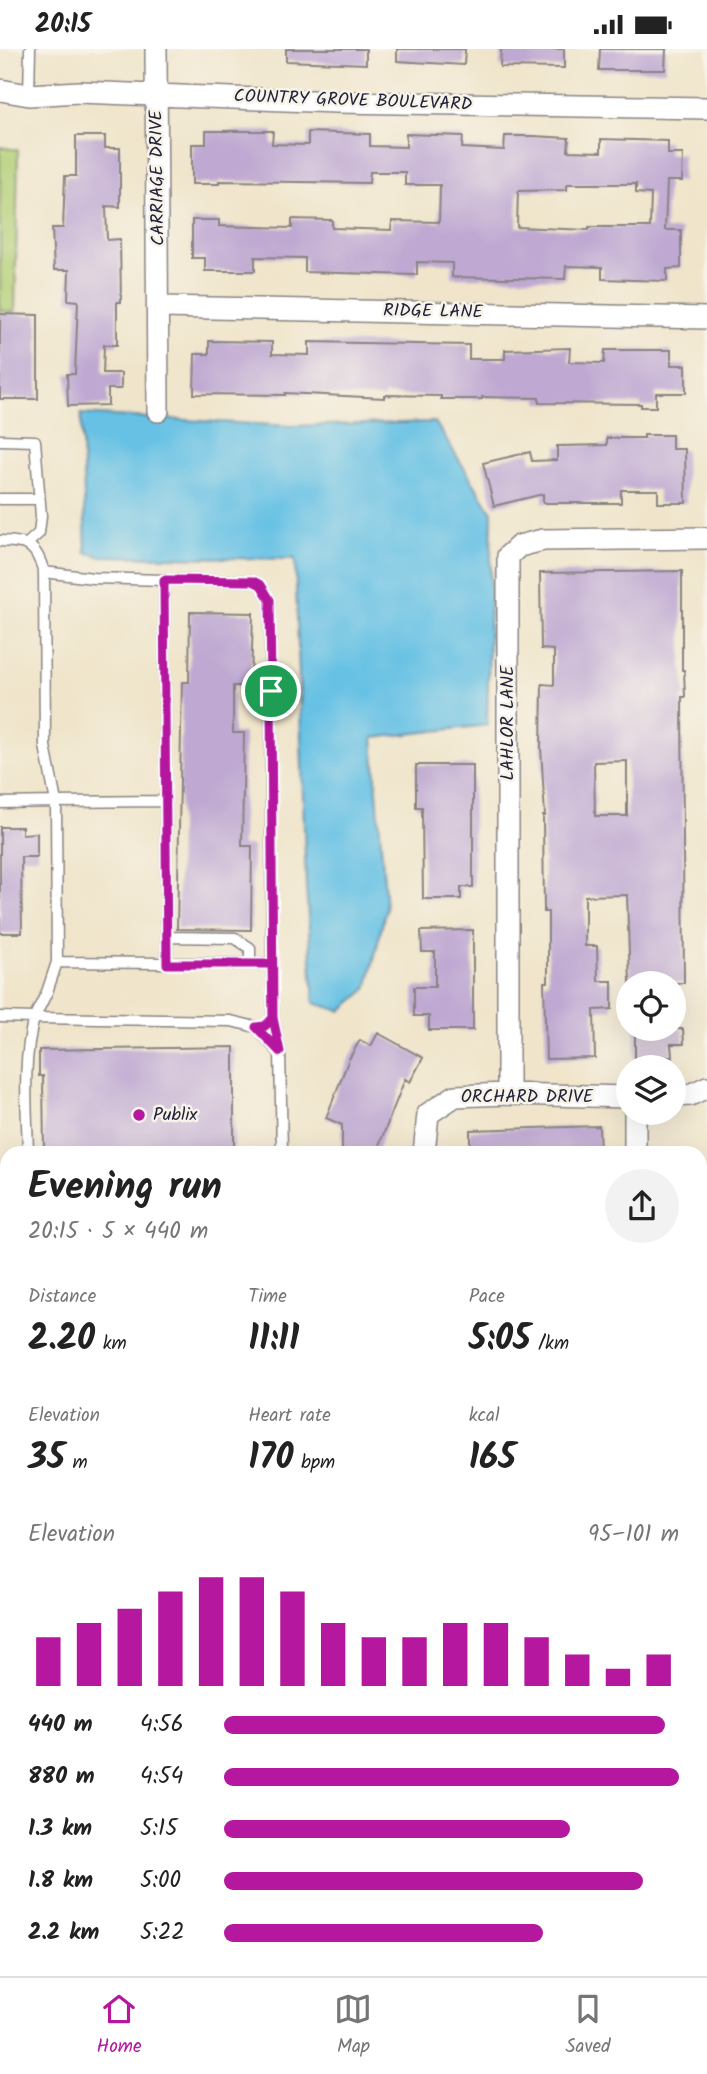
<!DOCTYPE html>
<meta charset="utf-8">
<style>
:root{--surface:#fff;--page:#f2f2f2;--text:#222;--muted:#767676;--line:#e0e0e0;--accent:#b5179e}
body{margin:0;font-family:Kalam,sans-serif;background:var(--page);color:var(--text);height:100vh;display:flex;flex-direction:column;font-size:26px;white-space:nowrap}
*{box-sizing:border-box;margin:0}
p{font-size:23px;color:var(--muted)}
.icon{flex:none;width:38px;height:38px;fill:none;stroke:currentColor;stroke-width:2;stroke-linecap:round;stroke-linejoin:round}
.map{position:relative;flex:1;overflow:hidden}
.drawer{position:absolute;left:0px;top:1097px;width:707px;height:831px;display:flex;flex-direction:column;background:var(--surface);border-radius:21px 21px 0 0;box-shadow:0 7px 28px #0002}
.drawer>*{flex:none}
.tools{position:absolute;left:616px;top:922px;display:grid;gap:14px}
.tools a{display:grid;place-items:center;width:70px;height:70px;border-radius:50%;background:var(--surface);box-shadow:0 7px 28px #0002;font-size:35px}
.pin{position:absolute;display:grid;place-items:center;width:60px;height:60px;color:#fff;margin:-30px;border:4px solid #fff;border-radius:50%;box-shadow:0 2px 7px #0007}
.round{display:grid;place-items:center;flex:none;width:74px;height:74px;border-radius:37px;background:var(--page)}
.summary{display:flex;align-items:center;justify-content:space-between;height:119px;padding:0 28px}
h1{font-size:38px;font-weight:800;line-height:52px}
.metrics{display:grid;grid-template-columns:repeat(3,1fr);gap:10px;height:119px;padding:7px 28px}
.metrics div{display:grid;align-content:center}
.metrics b{font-size:35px;font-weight:800}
.metrics small{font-size:19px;font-weight:400}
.metrics p{font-size:19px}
.chart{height:196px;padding:14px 28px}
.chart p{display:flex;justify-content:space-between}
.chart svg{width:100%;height:126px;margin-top:7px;stroke:var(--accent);stroke-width:6}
ul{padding:0 28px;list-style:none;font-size:23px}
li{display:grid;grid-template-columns:112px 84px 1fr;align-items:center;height:52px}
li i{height:18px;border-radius:9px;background:var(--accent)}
.status{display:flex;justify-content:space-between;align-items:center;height:49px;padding:0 35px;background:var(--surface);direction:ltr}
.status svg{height:19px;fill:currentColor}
.tab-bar{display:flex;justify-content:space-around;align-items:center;height:98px;border-top:2px solid var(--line);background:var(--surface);font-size:19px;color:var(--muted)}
.tab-bar a{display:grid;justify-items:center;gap:4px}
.tab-bar .active{color:var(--accent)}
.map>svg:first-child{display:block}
.green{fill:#b2cf76;stroke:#6a7858;stroke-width:2}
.water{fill:#66c1e4;stroke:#447290;stroke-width:2}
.building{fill:#bfa9d2;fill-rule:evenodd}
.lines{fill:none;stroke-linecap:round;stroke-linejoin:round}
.lane-casing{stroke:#898483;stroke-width:13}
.street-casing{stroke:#898483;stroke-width:24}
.secondary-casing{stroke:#898483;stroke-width:32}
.lane{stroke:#fff;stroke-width:10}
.street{stroke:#fff;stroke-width:21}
.secondary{stroke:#fff;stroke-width:30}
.route-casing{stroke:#fff;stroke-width:14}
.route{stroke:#b5179e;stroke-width:9}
.poi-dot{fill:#b5179e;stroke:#f7f3e8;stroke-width:2.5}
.labels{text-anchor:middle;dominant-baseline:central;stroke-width:5;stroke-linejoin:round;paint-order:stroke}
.street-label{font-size:18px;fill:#22223b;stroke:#f7f3e8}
.poi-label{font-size:18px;fill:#22223b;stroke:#f7f3e8;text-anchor:start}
</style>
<div class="status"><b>20:15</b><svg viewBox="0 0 49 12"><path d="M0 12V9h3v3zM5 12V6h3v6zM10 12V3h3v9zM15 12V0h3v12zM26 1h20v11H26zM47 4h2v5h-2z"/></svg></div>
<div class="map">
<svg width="707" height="1927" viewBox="0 0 707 1927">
<rect width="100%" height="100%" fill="#f7f3e8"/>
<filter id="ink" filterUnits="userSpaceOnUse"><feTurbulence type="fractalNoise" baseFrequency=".0143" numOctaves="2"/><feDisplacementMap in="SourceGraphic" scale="14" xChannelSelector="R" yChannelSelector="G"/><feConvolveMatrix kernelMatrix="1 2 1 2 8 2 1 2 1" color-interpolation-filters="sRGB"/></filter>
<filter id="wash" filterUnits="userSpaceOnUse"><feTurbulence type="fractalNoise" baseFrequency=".00686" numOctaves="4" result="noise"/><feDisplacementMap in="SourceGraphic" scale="28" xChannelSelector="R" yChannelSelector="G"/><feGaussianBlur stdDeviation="1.57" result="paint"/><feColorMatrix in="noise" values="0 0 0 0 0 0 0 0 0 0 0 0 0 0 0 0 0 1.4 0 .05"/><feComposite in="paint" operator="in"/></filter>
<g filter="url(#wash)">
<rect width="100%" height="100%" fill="#f0e5cb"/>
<path class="green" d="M0 98 18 101 15 263 0 262Z"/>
<path class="water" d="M81 365 149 369V372L166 373 167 370 290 377 435 373 492 463 487 676 373 689 386 860 367 940 341 962 314 954 306 838 295 510 99 507 86 503Z"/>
<g id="blocks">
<path class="building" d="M286 0H366V15L286 12Z
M397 0H465L464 16 397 12Z
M501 0H564V19L500 18Z
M600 0H666L665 21H599Z
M206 82H273L272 95 308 96V83L370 85V97L406 98V85L463 87 462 99 504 101 505 87H533L569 89 568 102 601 103V90L668 92V105H683L682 132H667L665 181H681V219L667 220V232L602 230V218L566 217 565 230 452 228V214L417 213V226L340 224 305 223V209L255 208V222H205V209H192V171H219V177L292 179V170L332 171V179L391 181 392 172 439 173 440 136H405V123H370L369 134 219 132V135H192V95H206ZM567 135H636V144L651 145 650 178H589V181L517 178 518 142 567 141Z
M76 87H105V99H120V158L106 157 107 191 120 190 121 253H117V296H104L103 324H121V340H108V356L68 357 67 325H75L78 252 68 251 69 221H54L52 179H63L65 127H76Z
M0 265 38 266V350H0Z
M209 292 272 293V305L309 306V293L469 296V310H505V301L570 299 569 313 604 314 605 301H671V316H686V344H656V358H641V355L539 354V349L482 348V350H441V347L384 346V349L285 344V346L194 345 195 305H209Z
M644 386H672V400H685L686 454H658V441H621V454H543V445L494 457 483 414 530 403 532 412 557 411V397L607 396V389H644Z
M682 522V621H684L685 648H682L684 934H630L627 846 585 847V897H597L598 932H612V960L594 961 595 1009 546 1010 544 933H548V863H544L543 767H545L541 698 542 635 554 636V601L541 600 540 524ZM627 712V767H595L594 713Z
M190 563 253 564 251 637H233V684H244L242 797H252L251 881 177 880 182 633H189Z
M416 716H473V838H461V850H423L422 758H416Z
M0 778H22V785L37 784V808H21L22 884H0Z
M473 881V981H429V967H414V938H435V903H422L421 882Z
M635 980H683L684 995H671L672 1008 635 1009Z
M378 984 423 1009 410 1033 405 1030 376 1104H342V1076L326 1069 349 1010 360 991 371 997Z
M234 998V1104H44L43 1027H39V1001Z
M599 1077 600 1104H470V1081Z"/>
</g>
</g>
<g filter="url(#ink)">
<use href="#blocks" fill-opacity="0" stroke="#898483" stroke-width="2"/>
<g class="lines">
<g class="lane-casing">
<path id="lane" d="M29 46 30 0
M0 391 35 392 41 467 39 484 28 494
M0 450H38
M0 492C29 493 35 495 44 523L45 697 56 753 166 752
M44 523 93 529 164 531 167 915
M164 531 253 532 261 536 270 551 272 915 273 969 280 1003 282 1104
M0 754 56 753 57 913 47 943 34 969 231 972 256 978 279 1003
M167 888 235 889 250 899V915
M57 913 272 915
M0 968 34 969C22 1013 27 1059 28 1104
M0 1261H7
M0 1535H7
M0 1628 7 1629
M0 1768H7
M0 1857H7
M0 1879H7
M47 1927V1922
M237 1927V1922"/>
</g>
<g class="street-casing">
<path id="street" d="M156 0 158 362
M0 41 29 46 79 43 336 53 707 59
M159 258 707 269
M508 1045V507L519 497 543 491 707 489
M674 1047 690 1046 707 1038
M424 1104 428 1065 455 1047 508 1045 628 1048
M635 1104V1064
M700 1493 707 1496
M700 1777H707"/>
</g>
<g class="secondary-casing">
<path id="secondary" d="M0 1315 7 1316
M700 1346H707
M0 1353H7"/>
</g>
<use href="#lane" class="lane"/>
<use href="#street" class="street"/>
<use href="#secondary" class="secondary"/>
</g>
</g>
<g class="lines" filter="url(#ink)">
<g class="route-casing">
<path id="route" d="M271 642 270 551 261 536 253 532 164 531 167 915H272L273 969 265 977 256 978 280 1003 273 969 271 642"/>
</g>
<use href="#route" class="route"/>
</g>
<circle class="poi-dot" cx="139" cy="1066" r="7"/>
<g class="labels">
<g class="street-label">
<text transform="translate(353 52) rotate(2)">COUNTRY GROVE BOULEVARD</text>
<text transform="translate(158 129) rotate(-91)">CARRIAGE DRIVE</text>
<text transform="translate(433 263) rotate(1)">RIDGE LANE</text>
<text transform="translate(508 674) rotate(-90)">LAHLOR LANE</text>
<text x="527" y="1048">ORCHARD DRIVE</text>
</g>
<g class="poi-label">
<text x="153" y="1066">Publix</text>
</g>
</g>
</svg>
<div class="tools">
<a><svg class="icon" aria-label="locate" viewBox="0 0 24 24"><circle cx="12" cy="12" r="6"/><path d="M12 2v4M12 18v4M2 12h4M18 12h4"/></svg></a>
<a><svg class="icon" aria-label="layers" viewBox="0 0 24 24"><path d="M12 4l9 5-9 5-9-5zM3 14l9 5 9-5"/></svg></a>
</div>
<div class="pin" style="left:271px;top:642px;background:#1e9e55"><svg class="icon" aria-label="arrive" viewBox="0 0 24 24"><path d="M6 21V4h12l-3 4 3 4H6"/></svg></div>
<section class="drawer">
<div class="summary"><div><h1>Evening run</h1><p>20:15 · 5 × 440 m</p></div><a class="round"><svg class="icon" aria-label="share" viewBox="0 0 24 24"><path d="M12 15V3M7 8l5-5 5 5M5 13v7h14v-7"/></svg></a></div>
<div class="metrics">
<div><p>Distance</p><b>2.20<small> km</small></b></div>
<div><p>Time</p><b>11:11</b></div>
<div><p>Pace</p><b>5:05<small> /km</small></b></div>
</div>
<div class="metrics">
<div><p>Elevation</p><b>35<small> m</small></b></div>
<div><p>Heart rate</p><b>170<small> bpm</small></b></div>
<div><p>kcal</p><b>165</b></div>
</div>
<div class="chart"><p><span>Elevation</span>95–101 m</p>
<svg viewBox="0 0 160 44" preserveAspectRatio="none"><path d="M5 44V27M15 44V22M25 44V17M35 44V11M45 44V6M55 44V6M65 44V11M75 44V22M85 44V27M95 44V27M105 44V22M115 44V22M125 44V27M135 44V33M145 44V38M155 44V33"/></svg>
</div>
<ul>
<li><b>440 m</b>4:56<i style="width:97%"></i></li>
<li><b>880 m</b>4:54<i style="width:100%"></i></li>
<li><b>1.3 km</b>5:15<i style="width:76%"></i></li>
<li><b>1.8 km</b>5:00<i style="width:92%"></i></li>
<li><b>2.2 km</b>5:22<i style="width:70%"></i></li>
</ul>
</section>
</div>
<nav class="tab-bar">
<a class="active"><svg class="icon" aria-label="home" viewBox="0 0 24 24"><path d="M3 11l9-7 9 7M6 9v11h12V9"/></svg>Home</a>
<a><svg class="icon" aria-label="map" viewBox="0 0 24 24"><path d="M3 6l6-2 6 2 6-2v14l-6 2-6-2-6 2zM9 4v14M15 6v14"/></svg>Map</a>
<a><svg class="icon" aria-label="saved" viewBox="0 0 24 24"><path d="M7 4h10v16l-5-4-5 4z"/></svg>Saved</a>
</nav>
